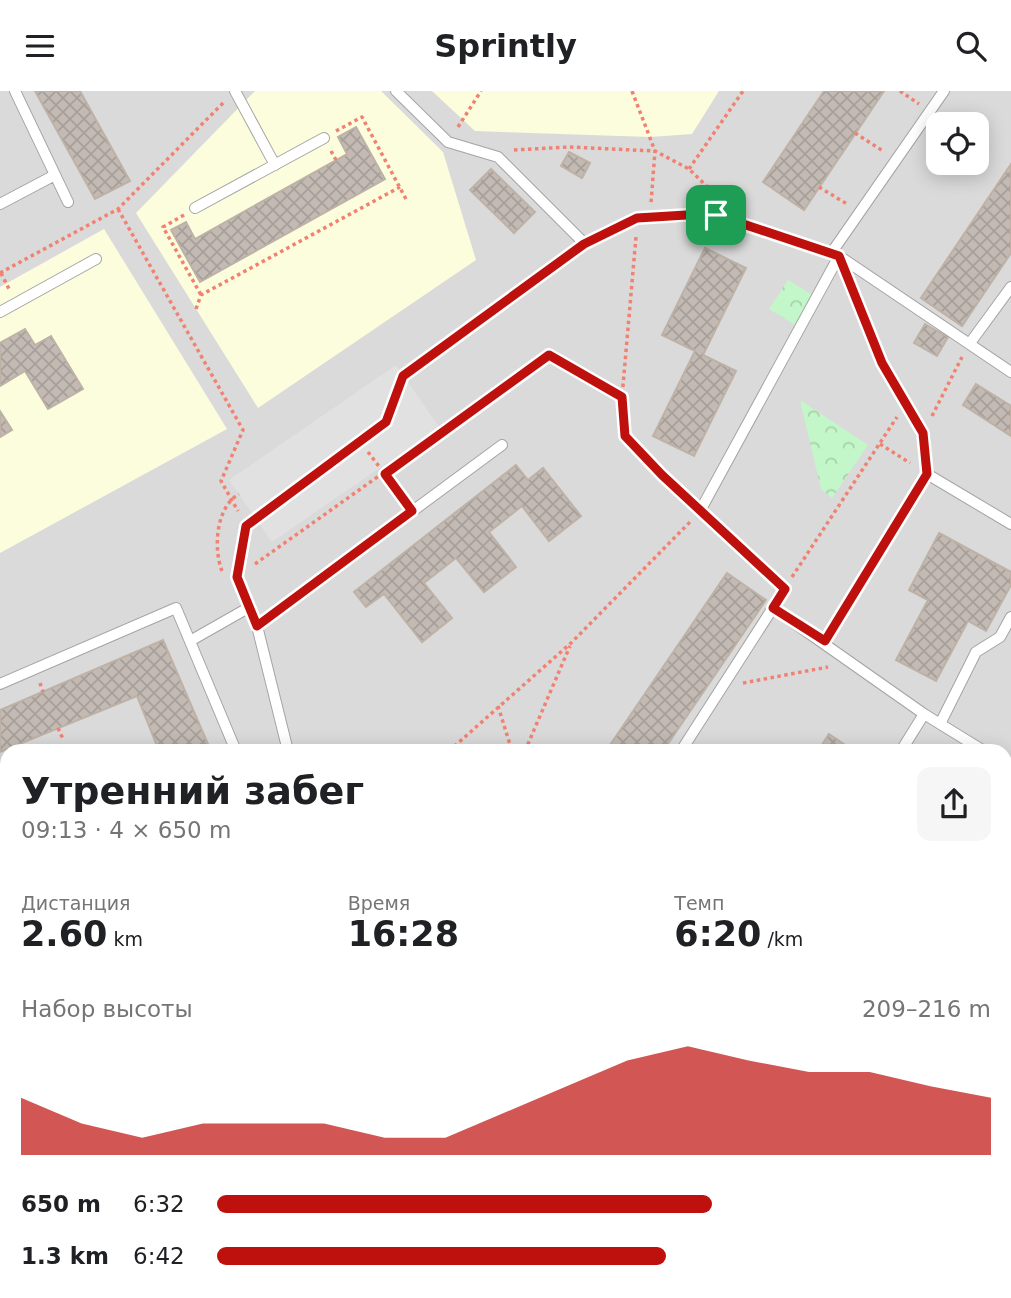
<!DOCTYPE html>
<html lang="ru">
<meta charset="utf-8">
<style>
:root{--surface:#fff;--page:#f6f6f6;--text:#202124;--muted:#757577;--accent:#be100c}
body{margin:0;font-family:"DejaVu Sans",sans-serif;background:var(--page);color:var(--text);height:100vh;display:flex;flex-direction:column;font-size:26px;white-space:nowrap}
*{box-sizing:border-box;margin:0}
p{font-size:23px;color:var(--muted)}
.icon{flex:none;width:38px;height:38px;fill:none;stroke:currentColor;stroke-width:2;stroke-linecap:round;stroke-linejoin:round}
.map{position:relative;flex:1;overflow:hidden}
.sheet{position:absolute;left:0px;top:653px;width:1012px;height:555px;display:flex;flex-direction:column;background:var(--surface);border-radius:21px 21px 0 0;box-shadow:0 4px 18px #0003}
.sheet>*{flex:none}
.controls{position:absolute;left:926px;top:21px;display:grid;gap:14px}
.controls a{display:grid;place-items:center;width:63px;height:63px;border-radius:14px;background:var(--surface);box-shadow:0 4px 18px #0003;font-size:35px}
.pin{position:absolute;display:grid;place-items:center;width:60px;height:60px;color:#fff;margin:-30px;border-radius:14px;box-shadow:0 4px 10px #0006}
.round{display:grid;place-items:center;flex:none;width:74px;height:74px;border-radius:14px;background:var(--page)}
.head{display:flex;align-items:center;justify-content:space-between;height:119px;padding:0 21px}
h1{font-size:38px;font-weight:800;line-height:52px}
.stats{display:grid;grid-template-columns:repeat(3,1fr);gap:10px;height:119px;padding:7px 21px}
.stats div{display:grid;align-content:center}
.stats b{font-size:35px;font-weight:800}
.stats small{font-size:19px;font-weight:400}
.stats p{font-size:19px}
.chart{height:196px;padding:14px 21px}
.chart p{display:flex;justify-content:space-between}
.chart svg{width:100%;height:126px;margin-top:7px;fill:var(--accent);opacity:.7}
ul{padding:0 21px;list-style:none;font-size:23px}
li{display:grid;grid-template-columns:112px 84px 1fr;align-items:center;height:52px}
li i{height:18px;border-radius:9px;background:var(--accent)}
header{display:flex;justify-content:space-between;align-items:center;height:91px;padding:0 21px;background:var(--surface);font-size:32px;font-weight:800}
.map>svg:first-child{display:block}
.residential{fill:#dbdada;fill-rule:evenodd}
.education{fill:#fcfddd}
.park{fill:url(#park-crowns)}
.parking{fill:#e1e1e1}
.building{fill:url(#building-cross-hatch);stroke:#beb2a7;stroke-width:2}
.lines{fill:none;stroke-linecap:round;stroke-linejoin:round}
.service-casing{stroke:#a4a4a4;stroke-width:12}
.path{stroke:#f18171;stroke-width:3.5;stroke-dasharray:3.5 3.5;stroke-linecap:butt}
.service{stroke:#fff;stroke-width:10}
.route-casing{stroke:#fff;stroke-width:14}
.route{stroke:#be100c;stroke-width:9}
</style>
<header><svg class="icon" aria-label="menu" viewBox="0 0 24 24"><path d="M4 6h16M4 12h16M4 18h16"/></svg>Sprintly<svg class="icon" aria-label="search" viewBox="0 0 24 24"><circle cx="10" cy="10" r="6"/><path d="M15 15l6 6"/></svg></header>
<div class="map">
<svg width="1011" height="1207" viewBox="0 0 1011 1207">
<defs>
<pattern id="park-crowns" width="20" height="18" patternUnits="userSpaceOnUse" patternTransform="scale(1.75)"><rect width="20" height="18" fill="#c3f6c8"/><path d="M2 6a3 3 0 1 1 6 0M12 15a3 3 0 1 1 6 0" fill="none" stroke="#a7d2ab"/></pattern>
<pattern id="building-cross-hatch" width="8" height="8" patternUnits="userSpaceOnUse" patternTransform="scale(1.75)"><rect width="8" height="8" fill="#c2bab3"/><path d="M0 0l8 8M0 8l8-8" fill="none" stroke="#a69f9a"/></pattern>
</defs>
<rect width="100%" height="100%" fill="#eeebe4"/>
<path class="residential" d="M0 0H1011V1207H0ZM938 33H976V72H938ZM7 660H1004V1200H7Z"/>
<path class="education" d="M255 0H381L443 61 476 169 258 317 136 122Z
M432 0H719L692 43 650 46 475 40Z
M104 138 227 338 0 462V196Z"/>
<path class="park" d="M788 189 814 205 795 234 769 218Z
M800 309 868 354 832 407 821 398Z
M1005 1091 1011 1096V1156L1005 1164Z"/>
<path class="parking" d="M396 274 439 336 272 451 229 389Z"/>
<path class="building" d="M35 0H80L130 90 95 108Z
M824 0H884L804 119 763 91Z
M356 36 385 88 200 191 171 139 186 131 195 148 347 63 338 46Z
M569 61 590 72 582 87 561 75Z
M1011 73V162L962 235 921 207Z
M491 78 535 121 514 142 470 99Z
M705 157 746 177 703 264 736 280 694 365 653 345 695 260 662 244Z
M925 233 948 246 937 265 914 252Z
M25 238 35 254 51 245 83 298 48 318 25 280 0 295V252Z
M976 293 1011 315V345L963 314Z
M0 320 12 339 0 346Z
M516 374 528 389 543 377 581 425 549 450 522 415 489 441 516 476 484 501 456 467 424 492 452 527 422 551 384 503 366 516 354 501Z
M939 442 1011 481V494L986 540 968 530 936 590 896 569 928 509 909 499Z
M727 482 766 509 663 660H606Z
M163 549 211 660H159L137 605 0 661V619Z
M829 643 854 660H818Z
M0 695 7 712V824L0 808Z
M3 910 7 913V946L0 955V914Z
M194 1200H244L239 1207H190Z
M539 1200H594L589 1207H535Z"/>
<g class="lines">
<g class="service-casing">
<path id="service" d="M15 0 68 111
M235 0 275 74
M396 0 448 51 498 66 585 153 637 127 716 124 839 165 1011 281
M0 113 55 84
M195 117 324 47
M832 161 944 0
M839 165 882 272 924 342 927 383
M0 221 96 168
M970 252 1011 196
M661 384 785 498 681 660
M700 420 839 165
M773 517 924 623 901 660
M257 535 502 354
M190 550 248 517
M825 550 927 383 1011 433
M0 593 176 517 236 660
M924 623 984 660
M940 633 976 561 1000 546 1011 526
M288 660 257 535 237 486 246 435 386 331 403 285 585 153
M1004 673 1011 677
M1004 786 1011 777
M0 870 7 866
M0 1012 7 1024
M123 1200 134 1207
M450 1200 454 1207
M51 1207 55 1200
M268 1207 273 1200
M421 1207 424 1200
M607 1207 612 1200"/>
</g>
<path class="path" d="M632 0 655 60 651 112
M900 0 919 13
M458 36 481 0
M336 40 362 26 407 110
M855 42 883 60
M514 59 569 56 655 60 689 78 720 108
M331 60 336 69
M689 78 743 0
M819 96 847 113
M118 118 243 339 221 390 238 420
M184 124 163 136 201 204
M0 182 118 118 224 11
M1 182 9 198
M196 218 201 204 400 96
M622 306 625 345 652 374
M932 325 962 266
M880 353 910 372
M368 361 404 408
M255 473 549 264 622 306 636 146
M222 480C213 457 216 416 239 403
M792 486 897 326
M40 592 43 601
M743 592 828 576
M498 615 512 660
M58 637 63 648
M449 660 571 552 691 430
M525 660 570 555
M0 827 7 843
M0 970 7 967
M12 1200 25 1207
M0 1206 10 1200
M157 1207 162 1200
M479 1207 483 1200
M920 1207V1200"/>
<use href="#service" class="service"/>
</g>
<g class="lines">
<g class="route-casing">
<path id="route" d="M703 123 716 124 839 165 882 272 923 342 927 383 825 550 773 517 785 498 662 384 625 345 622 306 549 264 385 383 412 420 257 535 237 486 246 435 386 331 403 285 584 153 637 127Z"/>
</g>
<use href="#route" class="route"/>
</g>
</svg>
<div class="controls">
<a><svg class="icon" aria-label="locate" viewBox="0 0 24 24"><circle cx="12" cy="12" r="6"/><path d="M12 2v4M12 18v4M2 12h4M18 12h4"/></svg></a>
</div>
<div class="pin" style="left:716px;top:124px;background:#1e9e55"><svg class="icon" aria-label="arrive" viewBox="0 0 24 24"><path d="M6 21V4h12l-3 4 3 4H6"/></svg></div>
<section class="sheet">
<div class="head"><div><h1>Утренний забег</h1><p>09:13 · 4 × 650 m</p></div><a class="round"><svg class="icon" aria-label="share" viewBox="0 0 24 24"><path d="M12 15V3M7 8l5-5 5 5M5 13v7h14v-7"/></svg></a></div>
<div class="stats">
<div><p>Дистанция</p><b>2.60<small> km</small></b></div>
<div><p>Время</p><b>16:28</b></div>
<div><p>Темп</p><b>6:20<small> /km</small></b></div>
</div>
<div class="chart"><p><span>Набор высоты</span>209–216 m</p>
<svg viewBox="0 0 160 44" preserveAspectRatio="none"><path d="M0 44V24L10 33L20 38L30 33L40 33L50 33L60 38L70 38L80 29L90 20L100 11L110 6L120 11L130 15L140 15L150 20L160 24V44z"/></svg>
</div>
<ul>
<li><b>650 m</b>6:32<i style="width:64%"></i></li>
<li><b>1.3 km</b>6:42<i style="width:58%"></i></li>
</ul>
</section>
</div>
